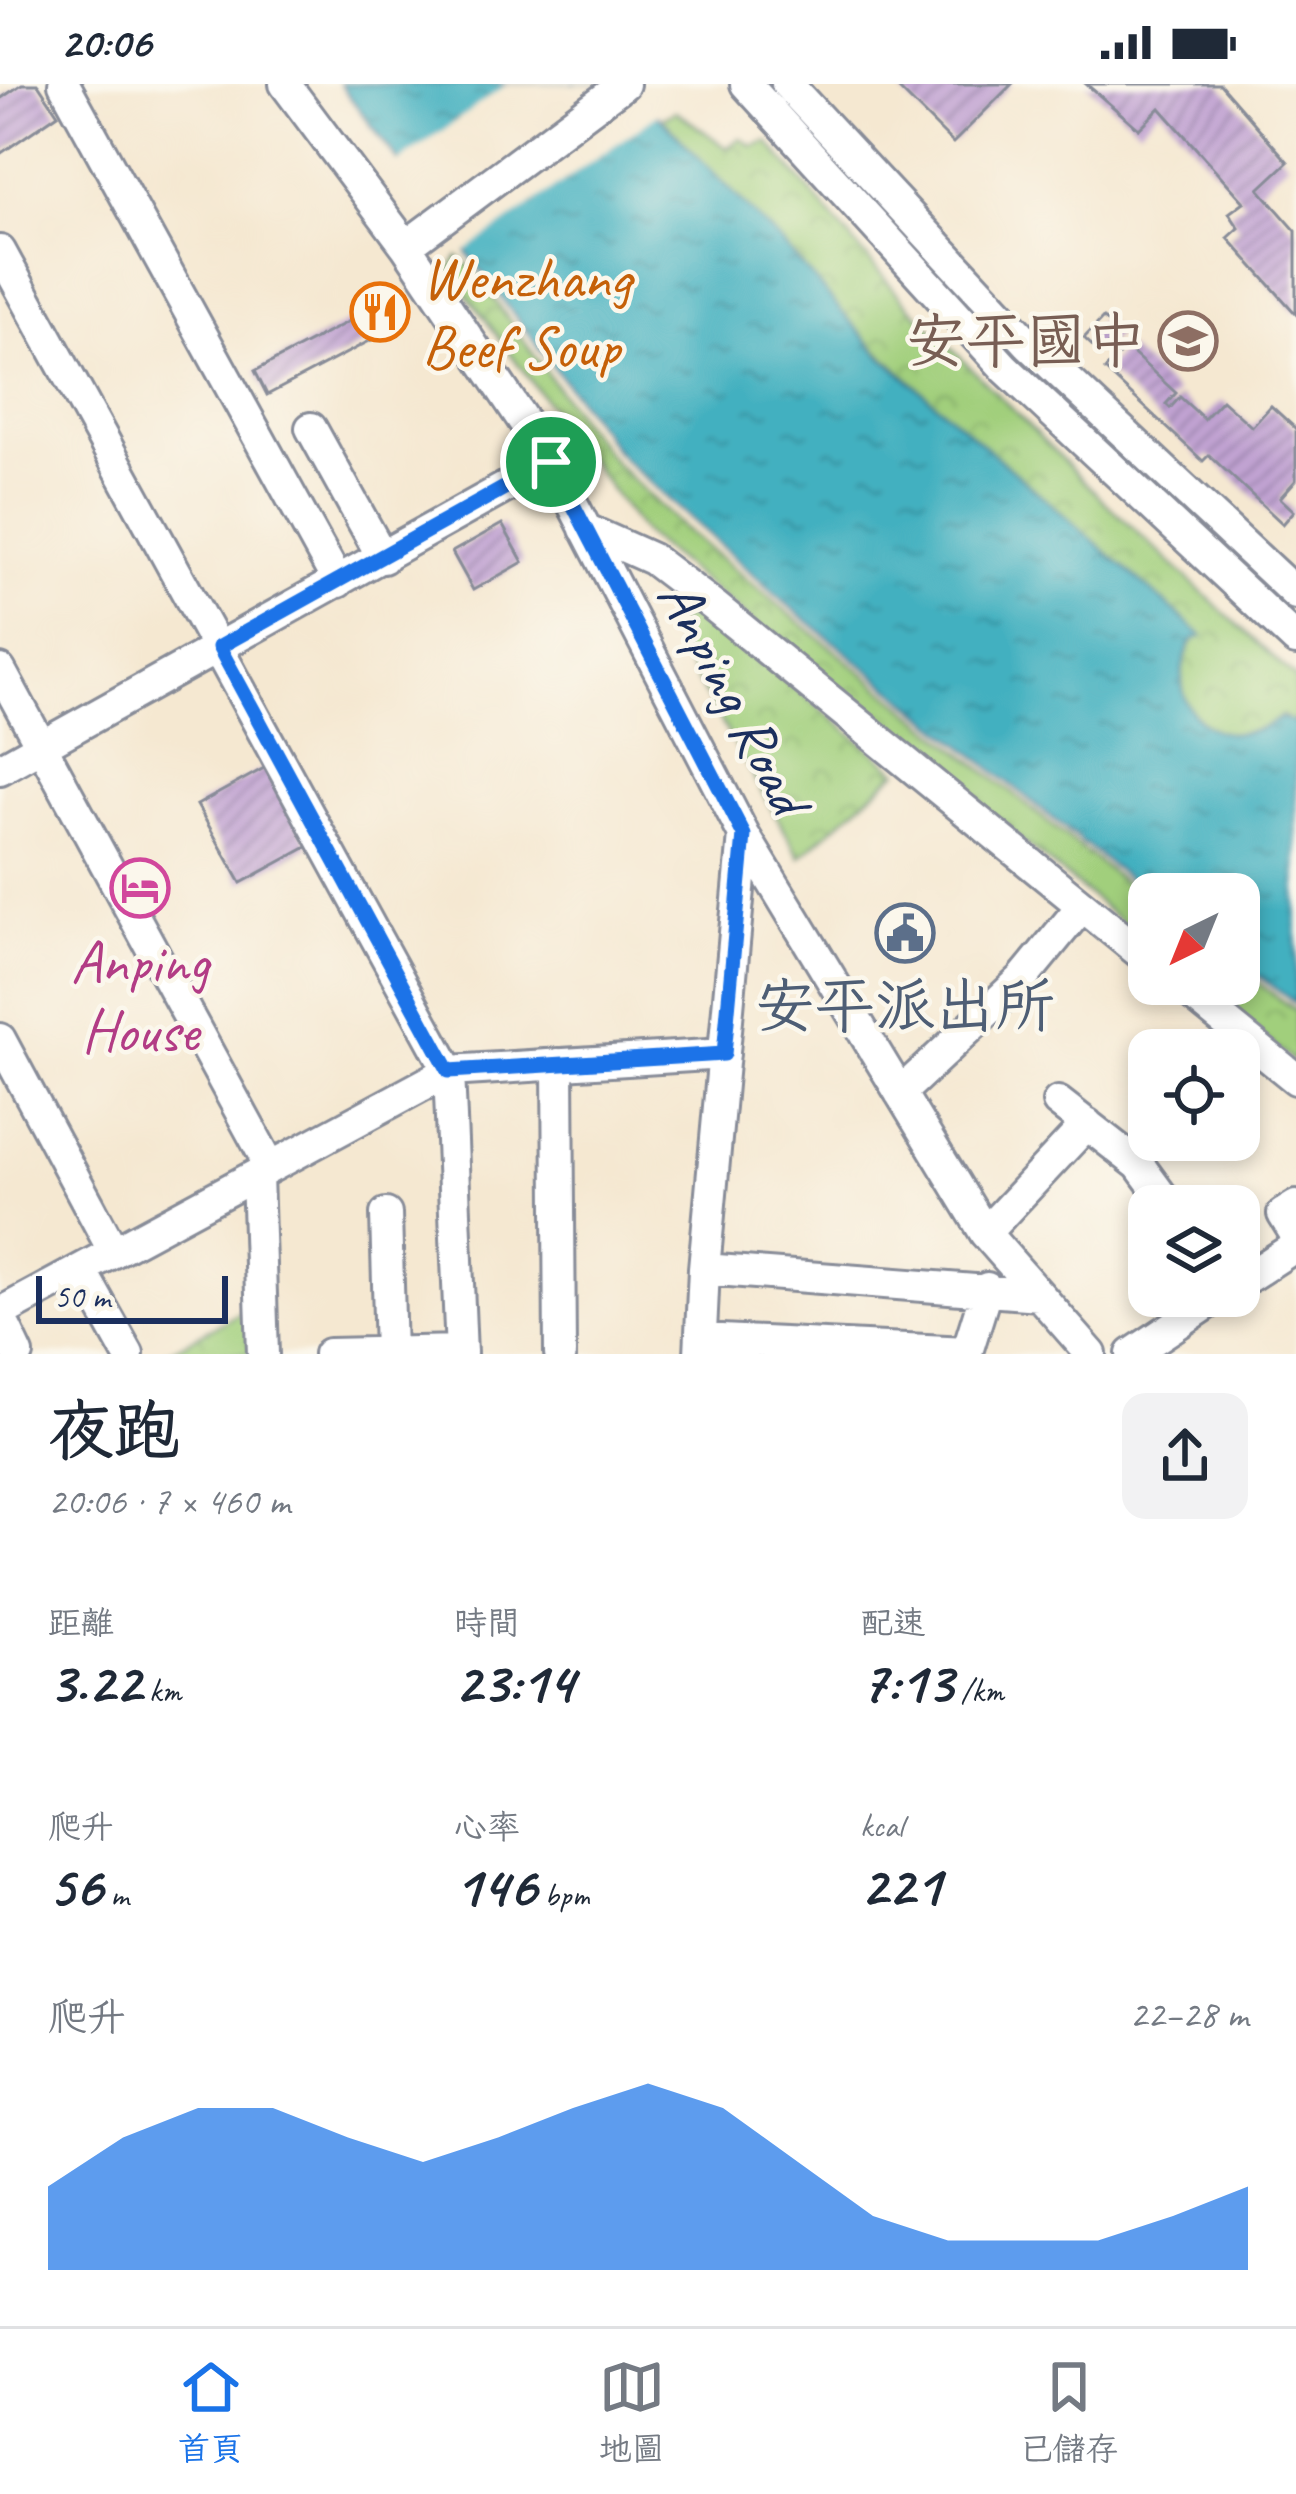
<!DOCTYPE html>
<html lang="zh-TW">
<meta charset="utf-8">
<style>
:root{--surface:#fff;--page:#f2f2f3;--text:#1f2937;--muted:#747a83;--line:#e0e1e3;--accent:#1a73e8}
body{margin:0;font-family:Caveat,"LXGW WenKai TC",sans-serif;background:var(--page);color:var(--text);height:100vh;display:flex;flex-direction:column;font-size:45px;white-space:nowrap}
*{box-sizing:border-box;margin:0}
p{font-size:39px;color:var(--muted)}
.icon{flex:none;width:66px;height:66px;fill:none;stroke:currentColor;stroke-width:2;stroke-linecap:round;stroke-linejoin:round}
.map{position:relative;height:1270px;overflow:hidden}
.sheet{display:flex;flex-direction:column;background:var(--surface);flex:1}
.sheet>*{flex:none}
.needle{width:78px;rotate:223deg}
.fabs{position:absolute;left:1128px;top:789px;display:grid;gap:24px}
.fabs a{display:grid;place-items:center;width:132px;height:132px;border-radius:24px;background:var(--surface);box-shadow:0 6px 18px #0003;font-size:60px}
.scale{position:absolute;left:36px;bottom:30px;width:192px;box-sizing:border-box;padding-left:12px;border:6px solid #1b2f5e;border-top:0;font-size:33px;line-height:42px;white-space:nowrap;color:#1b2f5e;-webkit-text-stroke:9px #fbf7ec;paint-order:stroke}
.pin{position:absolute;display:grid;place-items:center;width:102px;height:102px;color:#fff;margin:-51px;border:6px solid #fff;border-radius:50%;box-shadow:0 3px 12px #0007}
.round{display:grid;place-items:center;flex:none;width:126px;height:126px;border-radius:24px;background:var(--page)}
.headline{display:flex;align-items:center;justify-content:space-between;height:204px;padding:0 48px}
h1{font-size:66px;font-weight:700;line-height:90px}
.stats{display:grid;grid-template-columns:repeat(3,1fr);gap:18px;height:204px;padding:12px 48px}
.stats div{display:grid;align-content:center}
.stats b{font-size:60px;font-weight:700}
.stats small{font-size:33px;font-weight:400}
.stats p{font-size:33px}
.chart{height:336px;padding:24px 48px}
.chart p{display:flex;justify-content:space-between}
.chart svg{width:100%;height:216px;margin-top:12px;fill:var(--accent);opacity:.7}
.status{display:flex;justify-content:space-between;align-items:center;height:84px;padding:0 60px;background:var(--surface);direction:ltr}
.status svg{height:33px;fill:currentColor}
.tab-bar{display:flex;justify-content:space-around;align-items:center;height:168px;border-top:3px solid var(--line);background:var(--surface);font-size:33px;color:var(--muted)}
.tab-bar a{display:grid;justify-items:center;gap:6px}
.tab-bar .on{color:var(--accent)}
.map>svg:first-child{display:block}
.park{fill:url(#park-crowns);stroke:#5e7f6d;stroke-width:3}
.water{fill:url(#water-ripples);stroke:#2f708f;stroke-width:3}
.pier{fill:#f5e8d1}
.building{fill:url(#building-hatch)}
.lines{fill:none;stroke-linecap:round;stroke-linejoin:round}
.minor-casing{stroke:#888c98;stroke-width:36}
.minor{stroke:#fff;stroke-width:30}
.route-casing{stroke:#fff;stroke-width:24}
.route{stroke:#1a73e8;stroke-width:15}
.labels{text-anchor:middle;dominant-baseline:central;stroke-width:9;stroke-linejoin:round;paint-order:stroke}
.food-label{font-size:60px;fill:#c56008;stroke:#fbf7ec;text-anchor:start}
.education-label{font-size:60px;fill:#785e54;stroke:#fbf7ec;text-anchor:end}
.street-label{font-size:60px;fill:#1b2f5e;stroke:#fbf7ec}
.hotel-label{font-size:60px;fill:#b23c85;stroke:#fbf7ec}
.service-label{font-size:60px;fill:#4e5e75;stroke:#fbf7ec}
</style>
<div class="status"><b>20:06</b><svg viewBox="0 0 49 12"><path d="M0 12V9h3v3zM5 12V6h3v6zM10 12V3h3v9zM15 12V0h3v12zM26 1h20v11H26zM47 4h2v5h-2z"/></svg></div>
<div class="map">
<svg width="1296" height="1270" viewBox="0 0 1296 1270">
<defs>
<pattern id="park-crowns" width="20" height="18" patternUnits="userSpaceOnUse" patternTransform="scale(3)"><rect width="20" height="18" fill="#a1cf7c"/><path d="M2 6a3 3 0 1 1 6 0M12 15a3 3 0 1 1 6 0" fill="none" stroke="#8ab26e"/></pattern>
<pattern id="water-ripples" width="26" height="14" patternUnits="userSpaceOnUse" patternTransform="scale(3)"><rect width="26" height="14" fill="#43b0c0"/><path d="M2 4q2-2 4 0t4 0M15 11q2-2 4 0t4 0" fill="none" stroke="#37909f"/></pattern>
<pattern id="building-hatch" width="6" height="6" patternUnits="userSpaceOnUse" patternTransform="scale(3)"><rect width="6" height="6" fill="#c1a3d2"/><path d="M-1 1l2-2M0 6l6-6M5 7l2-2" fill="none" stroke="#9c85ae"/></pattern>
</defs>
<rect width="100%" height="100%" fill="#fbf7ec"/>
<filter id="ink" filterUnits="userSpaceOnUse"><feTurbulence type="fractalNoise" baseFrequency=".00833" numOctaves="2"/><feDisplacementMap in="SourceGraphic" scale="24" xChannelSelector="R" yChannelSelector="G"/><feConvolveMatrix kernelMatrix="1 2 1 2 8 2 1 2 1" color-interpolation-filters="sRGB"/></filter>
<filter id="wash" filterUnits="userSpaceOnUse"><feTurbulence type="fractalNoise" baseFrequency=".004" numOctaves="4" result="noise"/><feDisplacementMap in="SourceGraphic" scale="48" xChannelSelector="R" yChannelSelector="G"/><feGaussianBlur stdDeviation="2.7" result="paint"/><feColorMatrix in="noise" values="0 0 0 0 0 0 0 0 0 0 0 0 0 0 0 0 0 1.4 0 .05"/><feComposite in="paint" operator="in"/></filter>
<g filter="url(#wash)">
<rect width="100%" height="100%" fill="#f5e8d1"/>
<path class="park" d="M676 27 727 64 740 54 752 62 768 58 903 216 1104 417 1296 595V643L1282 632C1275 637 1267 645 1259 649 1230 661 1191 639 1182 610 1176 593 1185 572 1193 556L857 247 662 34Z
M458 173 472 184 581 337 615 379 689 449 1149 819V860L643 449 449 186Z
M700 527 898 687 800 773 677 562 675 545 688 530Z
M1239 885 1296 927V980L1198 900H1239Z
M249 1224 251 1270H164Z"/>
<path class="water" d="M340 0H637L654 27 780 157 879 270 1203 552 1193 556C1156 622 1219 678 1280 634L1296 639V920L1239 878V810L1149 812 783 517 622 374Z"/>
<path class="pier" d="M507 0H644L662 27 460 172 392 83Z"/>
<g id="blocks">
<path class="building" d="M22 0H38L58 30 0 70V15Z
M894 0H1012L953 59Z
M1086 0H1220L1288 78 1259 105 1296 147V230L1228 154 1239 144 1229 129 1244 118 1160 24 1139 45Z
M380 221 392 245 267 311 255 287Z
M1103 234 1119 249 1100 269 1084 254Z
M1126 263 1176 309 1166 320 1170 324 1180 313 1204 335 1222 316 1252 343 1271 322 1296 345V396L1280 414 1294 427 1283 440 1209 371 1203 377 1105 286Z
M502 440 523 478 473 506 452 468Z
M266 683 309 762 241 799 197 721Z"/>
</g>
</g>
<g filter="url(#ink)">
<use href="#blocks" fill-opacity="0" stroke="#888c98" stroke-width="3"/>
<g class="lines">
<g class="minor-casing">
<path id="minor" d="M64 0 338 498
M285 0 406 162 551 378 744 751 985 1149 1091 1270
M746 0 1005 284 1296 556
M787 0 1029 260 1296 510
M406 162 624 0
M0 167 449 987 461 1270
M311 344 383 474
M585 445 652 475 714 522 1149 876
M0 586 270 1082
M0 685 551 378
M1179 900 1296 995
M0 955 114 1168
M558 980 560 1270
M900 1009 1022 895 1082 822
M1058 1018 1139 1081 1169 1122
M257 1091 263 1270
M1296 1122 1283 1130 1296 1151
M386 1130 390 1270
M985 1149 1087 1040
M704 1185 1039 1211
M81 1186 128 1270
M1239 1199 1296 1162
M0 1229 449 987 724 970
M0 1232 18 1270
M701 1255 967 1268 987 1204
M329 1270 461 1267
M700 1270 704 1185 744 751
M1132 1270 1219 1212"/>
</g>
<use href="#minor" class="minor"/>
</g>
</g>
<g class="lines" filter="url(#ink)">
<g class="route-casing">
<path id="route" d="M551 378 744 751 724 970 449 987 219 563Z"/>
</g>
<use href="#route" class="route"/>
</g>
<defs>
<g id="restaurant-ring" transform="scale(3)"><circle r="9.5" fill="#fbf7ec" stroke="#e8710a" stroke-width="1.5"/><path d="M-5-6h1v4h1v-4h1v4h1v-4h1v5L-1.5 .5V6h-2V.5L-5-1ZM5-6V6H3V1.5H1.5Q1.5-4 5-6Z" fill="#e8710a"/></g>
<g id="school-ring" transform="scale(3)"><circle r="9.5" fill="#fbf7ec" stroke="#8d6e63" stroke-width="1.5"/><path d="M0-5L7-2L0 1L-7-2ZM-4 1L0 2.5L4 1V4Q0 6-4 4Z" fill="#8d6e63"/></g>
<g id="hotel-ring" transform="scale(3)"><circle r="9.5" fill="#fbf7ec" stroke="#d1479c" stroke-width="1.5"/><path d="M-6-4.5h1.5V1H6V5H4.5V3h-9V5H-6ZM-4 0a1.8 1.8 0 1 1 3.6 0ZM.5 0V-2.5h3Q6-2.5 6 0Z" fill="#d1479c"/></g>
<g id="civic-ring" transform="scale(3)"><circle r="9.5" fill="#fbf7ec" stroke="#5c6f8a" stroke-width="1.5"/><path d="M-.6-6.5H3V-4.5H.6V-3L4-1V1h2V6H-6V1h2V-1L-.6-3ZM-1.2 2.5V6h2.4V2.5Z" fill="#5c6f8a"/></g>
</defs>
<g fill-rule="evenodd">
<use href="#restaurant-ring" x="380" y="228"/>
<use href="#school-ring" x="1188" y="257"/>
<use href="#hotel-ring" x="140" y="804"/>
<use href="#civic-ring" x="905" y="849"/>
</g>
<g class="labels">
<g class="food-label">
<text x="422" y="194">Wenzhang<tspan x="422" dy="69">Beef Soup</tspan></text>
</g>
<g class="education-label">
<text x="1146" y="257">安平國中</text>
</g>
<g class="street-label">
<text transform="translate(734 612) rotate(62)">Anping Road</text>
</g>
<g class="hotel-label">
<text x="140" y="878">Anping<tspan x="140" dy="69">House</tspan></text>
</g>
<g class="service-label">
<text x="905" y="922">安平派出所</text>
</g>
</g>
</svg>
<div class="fabs">
<a><svg class="needle" viewBox="-14 -14 28 28"><path d="M0-13l5 13h-10z" fill="#e53935"/><path d="M0 13l5-13h-10z" fill="#747a83"/></svg></a>
<a><svg class="icon" aria-label="locate" viewBox="0 0 24 24"><circle cx="12" cy="12" r="6"/><path d="M12 2v4M12 18v4M2 12h4M18 12h4"/></svg></a>
<a><svg class="icon" aria-label="layers" viewBox="0 0 24 24"><path d="M12 4l9 5-9 5-9-5zM3 14l9 5 9-5"/></svg></a>
</div>
<div class="scale">50 m</div>
<div class="pin" style="left:551px;top:378px;background:#1e9e55"><svg class="icon" aria-label="arrive" viewBox="0 0 24 24"><path d="M6 21V4h12l-3 4 3 4H6"/></svg></div>
</div>
<section class="sheet">
<div class="headline"><div><h1>夜跑</h1><p>20:06 · 7 × 460 m</p></div><a class="round"><svg class="icon" aria-label="share" viewBox="0 0 24 24"><path d="M12 15V3M7 8l5-5 5 5M5 13v7h14v-7"/></svg></a></div>
<div class="stats">
<div><p>距離</p><b>3.22<small> km</small></b></div>
<div><p>時間</p><b>23:14</b></div>
<div><p>配速</p><b>7:13<small> /km</small></b></div>
</div>
<div class="stats">
<div><p>爬升</p><b>56<small> m</small></b></div>
<div><p>心率</p><b>146<small> bpm</small></b></div>
<div><p>kcal</p><b>221</b></div>
</div>
<div class="chart"><p><span>爬升</span>22–28 m</p>
<svg viewBox="0 0 160 44" preserveAspectRatio="none"><path d="M0 44V27L10 17L20 11L30 11L40 17L50 22L60 17L70 11L80 6L90 11L100 22L110 33L120 38L130 38L140 38L150 33L160 27V44z"/></svg>
</div>
</section>
<nav class="tab-bar">
<a class="on"><svg class="icon" aria-label="home" viewBox="0 0 24 24"><path d="M3 11l9-7 9 7M6 9v11h12V9"/></svg>首頁</a>
<a><svg class="icon" aria-label="map" viewBox="0 0 24 24"><path d="M3 6l6-2 6 2 6-2v14l-6 2-6-2-6 2zM9 4v14M15 6v14"/></svg>地圖</a>
<a><svg class="icon" aria-label="saved" viewBox="0 0 24 24"><path d="M7 4h10v16l-5-4-5 4z"/></svg>已儲存</a>
</nav>
